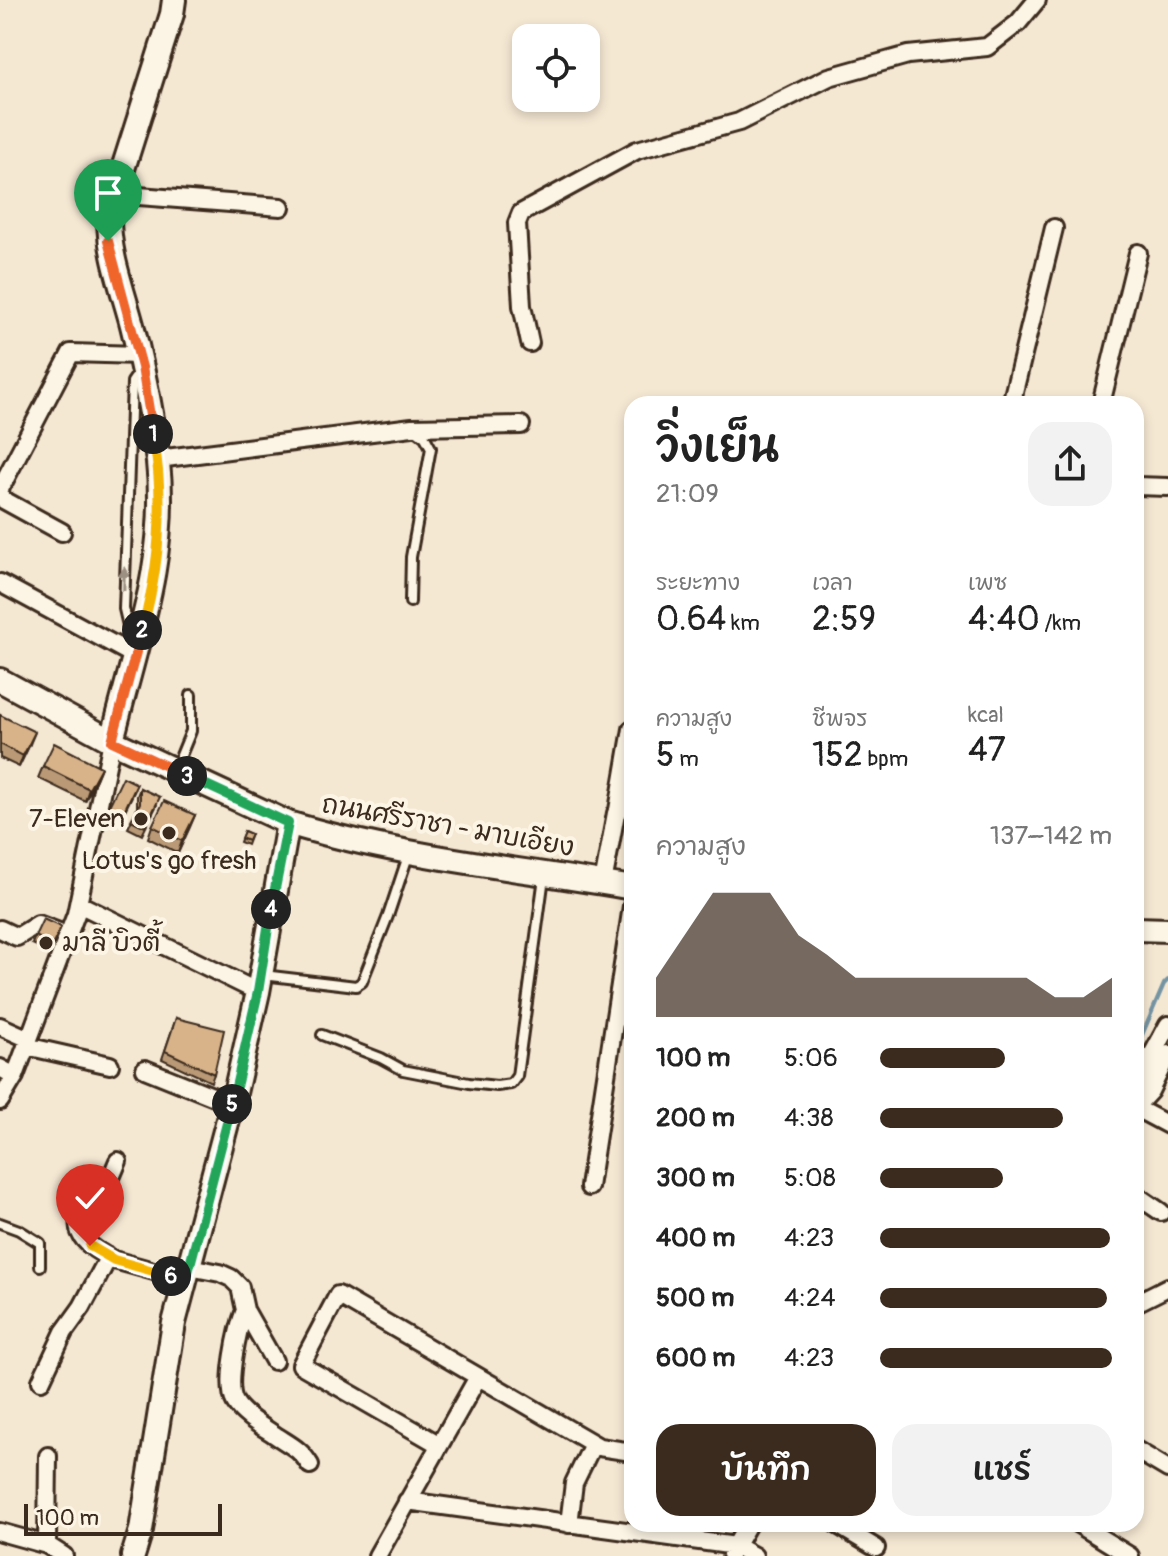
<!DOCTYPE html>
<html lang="th">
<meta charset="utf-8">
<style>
:root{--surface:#fff;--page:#f2f2f2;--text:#222;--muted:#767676;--accent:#3b2a1e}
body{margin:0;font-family:Pangolin,"Playpen Sans Thai",sans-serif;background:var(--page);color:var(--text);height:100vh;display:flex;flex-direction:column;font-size:30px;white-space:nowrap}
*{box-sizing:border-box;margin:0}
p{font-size:26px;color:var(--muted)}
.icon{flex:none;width:44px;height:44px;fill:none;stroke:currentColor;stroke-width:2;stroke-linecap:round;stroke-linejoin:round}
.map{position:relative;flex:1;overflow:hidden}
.side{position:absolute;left:624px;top:396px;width:520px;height:1136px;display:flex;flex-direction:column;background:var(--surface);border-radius:24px;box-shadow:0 4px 12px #0003}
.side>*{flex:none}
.controls{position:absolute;left:512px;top:24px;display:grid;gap:16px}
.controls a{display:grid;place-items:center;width:88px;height:88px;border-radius:16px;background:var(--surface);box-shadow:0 4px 12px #0003;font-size:40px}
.scale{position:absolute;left:24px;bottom:20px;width:198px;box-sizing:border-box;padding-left:8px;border:4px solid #3b2a1e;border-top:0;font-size:22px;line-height:28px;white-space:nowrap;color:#3b2a1e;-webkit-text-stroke:6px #fcf5e5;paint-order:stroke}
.pin{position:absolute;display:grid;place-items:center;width:68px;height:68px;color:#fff;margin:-82px -34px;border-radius:50% 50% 50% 0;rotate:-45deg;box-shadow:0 0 8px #0007}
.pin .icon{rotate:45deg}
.km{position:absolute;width:40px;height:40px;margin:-20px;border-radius:50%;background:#222;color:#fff;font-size:22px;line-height:40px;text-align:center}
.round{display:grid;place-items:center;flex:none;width:84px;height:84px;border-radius:24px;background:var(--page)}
.head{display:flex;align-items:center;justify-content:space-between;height:136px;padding:0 32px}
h1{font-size:44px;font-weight:600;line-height:60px}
.figures{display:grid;grid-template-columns:repeat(3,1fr);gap:12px;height:136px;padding:8px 32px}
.figures div{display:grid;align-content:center}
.figures b{font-size:34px;font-weight:600}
.figures small{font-size:22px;font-weight:400}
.figures p{font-size:22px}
.chart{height:224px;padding:16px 32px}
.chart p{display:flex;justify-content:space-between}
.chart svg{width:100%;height:144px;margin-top:8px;fill:var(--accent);opacity:.7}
.action{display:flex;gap:16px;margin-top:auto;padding:16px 32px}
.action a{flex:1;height:92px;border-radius:24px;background:var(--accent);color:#fff;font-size:32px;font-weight:600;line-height:92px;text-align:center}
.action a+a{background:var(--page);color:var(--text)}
ul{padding:0 32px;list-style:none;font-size:26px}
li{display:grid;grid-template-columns:128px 96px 1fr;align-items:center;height:60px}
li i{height:20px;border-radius:10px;background:var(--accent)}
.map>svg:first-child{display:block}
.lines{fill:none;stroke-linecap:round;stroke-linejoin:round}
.stream{stroke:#7594a3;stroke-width:4}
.lane-casing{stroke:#3b2a1e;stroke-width:14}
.street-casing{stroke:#3b2a1e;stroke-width:22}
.secondary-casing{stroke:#3b2a1e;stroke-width:28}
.lane{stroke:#fcf5e5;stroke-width:8}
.street{stroke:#fcf5e5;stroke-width:16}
.secondary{stroke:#fcf5e5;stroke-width:22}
.wall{fill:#ba9a76;stroke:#3b2a1e;stroke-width:2}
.shaded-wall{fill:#977d60;stroke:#3b2a1e;stroke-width:2}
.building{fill:#d8b389;stroke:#3b2a1e;stroke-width:2}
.oneway{fill:#9c9082}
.split-1-casing{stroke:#fff;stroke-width:16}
.split-2-casing{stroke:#fff;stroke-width:16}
.split-3-casing{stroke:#fff;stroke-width:16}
.split-4-casing{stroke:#fff;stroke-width:16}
.split-5-casing{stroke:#fff;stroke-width:16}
.split-6-casing{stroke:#fff;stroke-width:16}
.split-7-casing{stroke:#fff;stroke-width:16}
.split-1{stroke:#f0652b;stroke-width:10}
.split-2{stroke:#f5b400;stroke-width:10}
.split-3{stroke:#f0652b;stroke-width:10}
.split-4{stroke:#22a559;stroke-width:10}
.split-5{stroke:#22a559;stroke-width:10}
.split-6{stroke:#22a559;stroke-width:10}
.split-7{stroke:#f5b400;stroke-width:10}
.poi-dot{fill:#3b2a1e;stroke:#fcf5e5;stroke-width:3}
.labels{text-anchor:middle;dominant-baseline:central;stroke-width:8;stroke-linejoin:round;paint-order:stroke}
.poi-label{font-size:26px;fill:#3b2a1e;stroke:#fcf5e5;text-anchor:end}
.street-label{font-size:26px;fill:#3b2a1e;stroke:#fcf5e5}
</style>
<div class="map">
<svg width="1168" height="1556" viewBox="0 0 1168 1556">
<rect width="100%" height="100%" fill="#f5e8d3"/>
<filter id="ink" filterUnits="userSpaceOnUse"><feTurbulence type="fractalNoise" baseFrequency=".0125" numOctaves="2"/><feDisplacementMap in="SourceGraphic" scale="16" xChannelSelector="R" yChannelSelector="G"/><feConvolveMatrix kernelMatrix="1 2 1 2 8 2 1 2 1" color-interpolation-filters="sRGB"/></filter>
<g filter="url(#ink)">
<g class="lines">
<path class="stream" d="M1136 1049 1164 984 1168 980"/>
<g class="lane-casing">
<path id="lane" d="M410 602 411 557 431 448 425 437 416 430
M131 639 124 609 132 382 139 372
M175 770 191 731V695
M263 975 356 986 362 982 388 916 409 853
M322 1035 381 1058 403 1070 469 1083 497 1086 511 1084 517 1076 544 877
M0 1223 19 1230 40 1243V1266"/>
</g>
<g class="street-casing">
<path id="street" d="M113 194 281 207
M530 343 522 306 517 223 521 213 637 150 739 122 829 77 908 55 987 47 1018 23 1037 0
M1011 404 1054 228
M1101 404 1138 253
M158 459 412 427 521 425
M1136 486 1168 487
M0 489 71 353 139 355
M0 498 62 532
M0 583 135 656
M618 810 632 729
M603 883 616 813 623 807 632 808
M79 904 258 992
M0 929 17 937 38 924 59 932
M0 1026 29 1039
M26 1046 110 1065
M0 1068 15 1076
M145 1069 232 1104
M0 1101 15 1076 76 914 112 741
M1136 1103 1147 1064 1168 1025
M1138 1104 1150 1091 1168 1054
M1136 1108 1168 1125
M589 1187 632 906
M1136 1195 1161 1212
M114 1260C93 1250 66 1233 85 1208 91 1201 98 1196 104 1190 110 1182 114 1170 118 1161
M189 1267 220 1273 231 1278 240 1287 245 1310 274 1361
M1136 1303 1168 1287
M245 1310C238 1328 225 1385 235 1402 243 1416 265 1428 278 1437 292 1446 301 1450 310 1465
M41 1381 64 1332 82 1307 106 1262 114 1260 186 1280
M438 1444 301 1365 338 1295 599 1447 632 1452
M1136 1450 1168 1469
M407 1501 736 1546 754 1556
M569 1524 574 1483 593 1444
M836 1524 876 1548
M1078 1524 1130 1556
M0 1532 47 1545 64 1556
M47 1545 48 1456
M731 1554 748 1524
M377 1556 478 1377"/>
</g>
<g class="secondary-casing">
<path id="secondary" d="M0 680 112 741 288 823C399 857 518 868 632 888
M112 741C134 648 169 560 158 462 153 416 143 369 132 325 122 287 108 253 109 213L172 14 174 0
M1136 929 1168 930
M133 1556 141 1530 174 1323 235 1093 258 992 288 823"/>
</g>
<use href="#lane" class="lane"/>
<use href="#street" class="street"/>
<use href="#secondary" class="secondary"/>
</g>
<path class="wall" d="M0 715 30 744 19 767 0 758Z
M43 766 101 767 96 779 85 801 38 778Z
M140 788 157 805 142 835 128 828 137 809V796Z
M134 792 119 823 105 816 108 808Z
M195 815 178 853 148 838 152 826Z
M244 831 251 834 247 845 240 842Z
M61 927 50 952 32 944 35 936Z
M176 1018 214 1074 211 1082 162 1059Z"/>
<path class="shaded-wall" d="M35 732 30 744 19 767 23 756Z
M101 767 96 779 85 801 89 789Z
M195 815 190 827 178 853 182 841Z"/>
<path class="building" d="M0 715 35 732 23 756 0 744Z
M54 743 101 767 89 789 43 766Z
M123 777 137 784 122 815 108 808Z
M140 788 160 797 145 827 131 820 140 803Z
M164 801 195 815 182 841 152 826Z
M244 831 251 834 248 841 241 838Z
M43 919 61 927 53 944 35 936Z
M176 1018 224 1030 214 1074 165 1051Z"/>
<defs><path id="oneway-solid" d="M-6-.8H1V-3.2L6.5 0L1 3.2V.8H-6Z" transform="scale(2)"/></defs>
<use class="oneway" href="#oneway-solid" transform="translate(124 579) rotate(-89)"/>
</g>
<g class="lines" filter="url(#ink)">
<g class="split-1-casing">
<path id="split-1" d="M108 241 142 367 153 434"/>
</g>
<g class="split-2-casing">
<path id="split-2" d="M142 630C160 566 165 499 153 434"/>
</g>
<g class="split-3-casing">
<path id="split-3" d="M142 630 112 741 187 776"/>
</g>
<g class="split-4-casing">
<path id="split-4" d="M187 776 288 823 271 909"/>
</g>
<g class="split-5-casing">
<path id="split-5" d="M232 1104 258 992 271 909"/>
</g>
<g class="split-6-casing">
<path id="split-6" d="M171 1276 186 1280 232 1104"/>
</g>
<g class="split-7-casing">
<path id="split-7" d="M90 1246 114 1260 171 1276"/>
</g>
<use href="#split-1" class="split-1"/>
<use href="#split-2" class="split-2"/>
<use href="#split-3" class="split-3"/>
<use href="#split-4" class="split-4"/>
<use href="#split-5" class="split-5"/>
<use href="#split-6" class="split-6"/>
<use href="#split-7" class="split-7"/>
</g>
<g class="poi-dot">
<circle cx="141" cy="819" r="8"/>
<circle cx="169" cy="833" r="8"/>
<circle cx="46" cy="943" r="8"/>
</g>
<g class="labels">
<g class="poi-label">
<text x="125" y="819">7-Eleven</text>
<text x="169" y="861" text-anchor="middle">Lotus's go fresh</text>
<text x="62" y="943" text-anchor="start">มาลี บิวตี้</text>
</g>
<g class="street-label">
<text transform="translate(448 826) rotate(10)">ถนนศรีราชา - มาบเอียง</text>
</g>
</g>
</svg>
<div class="controls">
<a><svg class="icon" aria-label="locate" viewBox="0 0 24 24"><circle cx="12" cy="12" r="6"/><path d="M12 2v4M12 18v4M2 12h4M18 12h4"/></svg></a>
</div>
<div class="scale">100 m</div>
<div class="pin" style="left:108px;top:241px;background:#1e9e55"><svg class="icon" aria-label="arrive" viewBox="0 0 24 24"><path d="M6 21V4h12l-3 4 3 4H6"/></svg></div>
<div class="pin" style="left:90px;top:1246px;background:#d93025"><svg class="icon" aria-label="check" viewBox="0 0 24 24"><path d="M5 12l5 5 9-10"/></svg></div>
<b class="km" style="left:153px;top:434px">1</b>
<b class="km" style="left:142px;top:630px">2</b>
<b class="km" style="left:187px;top:776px">3</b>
<b class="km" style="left:271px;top:909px">4</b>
<b class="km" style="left:232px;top:1104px">5</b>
<b class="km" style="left:171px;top:1276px">6</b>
<section class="side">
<div class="head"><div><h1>วิ่งเย็น</h1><p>21:09</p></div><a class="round"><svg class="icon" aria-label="share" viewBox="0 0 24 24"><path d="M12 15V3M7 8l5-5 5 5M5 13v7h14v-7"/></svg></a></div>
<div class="figures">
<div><p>ระยะทาง</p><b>0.64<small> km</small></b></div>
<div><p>เวลา</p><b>2:59</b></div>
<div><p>เพซ</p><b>4:40<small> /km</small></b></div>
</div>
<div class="figures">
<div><p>ความสูง</p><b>5<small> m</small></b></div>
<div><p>ชีพจร</p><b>152<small> bpm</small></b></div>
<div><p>kcal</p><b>47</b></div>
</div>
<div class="chart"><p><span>ความสูง</span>137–142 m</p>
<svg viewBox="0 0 160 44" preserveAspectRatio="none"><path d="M0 44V32L10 19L20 6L30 6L40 6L50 19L60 25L70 32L80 32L90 32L100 32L110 32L120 32L130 32L140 38L150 38L160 32V44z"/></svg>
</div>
<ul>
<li><b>100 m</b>5:06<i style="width:54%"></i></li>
<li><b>200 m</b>4:38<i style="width:79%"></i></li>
<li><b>300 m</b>5:08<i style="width:53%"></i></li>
<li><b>400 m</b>4:23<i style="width:99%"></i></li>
<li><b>500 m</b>4:24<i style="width:98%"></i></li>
<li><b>600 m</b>4:23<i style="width:100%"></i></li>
</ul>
<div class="action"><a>บันทึก</a><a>แชร์</a></div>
</section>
</div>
